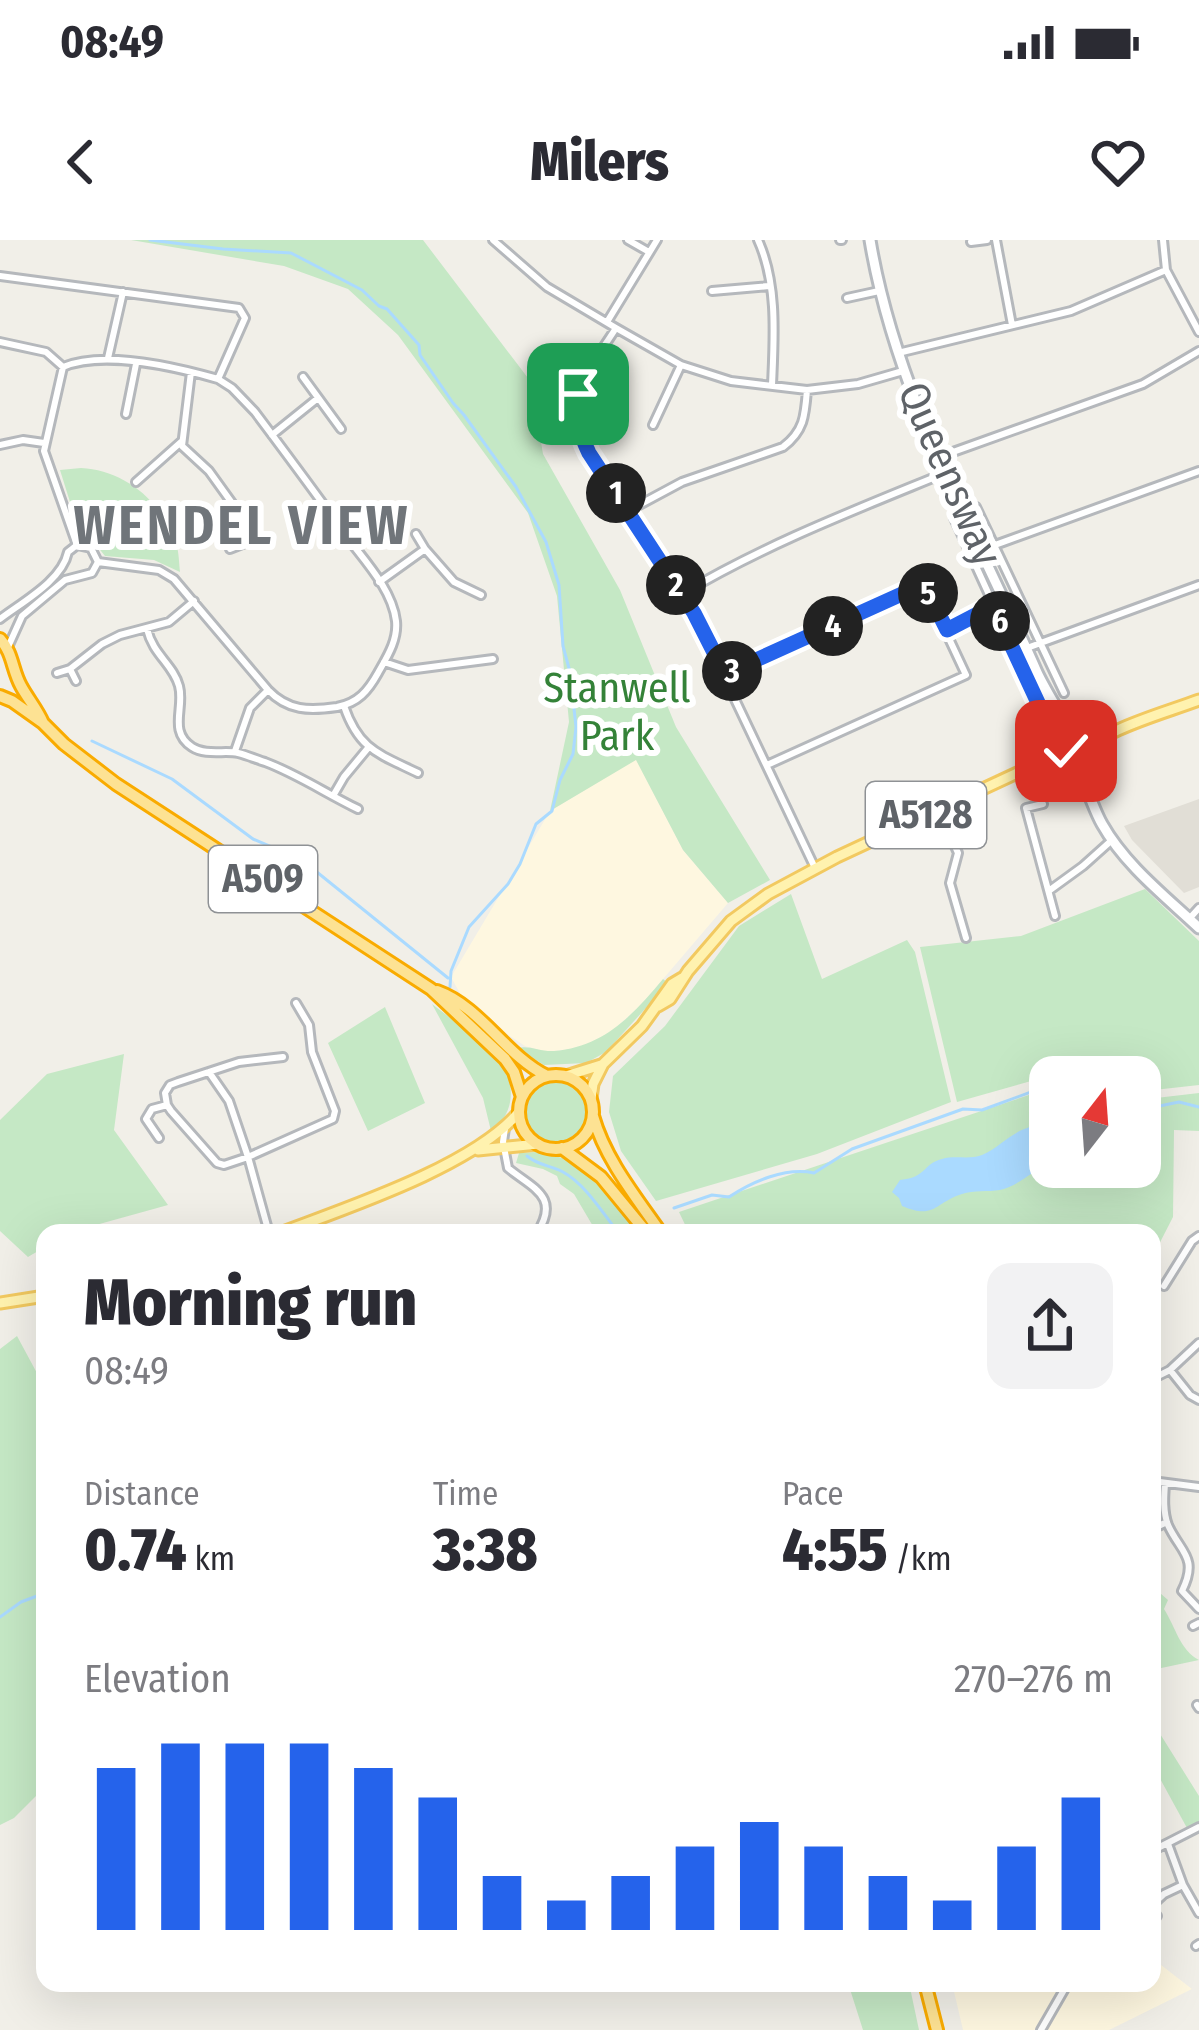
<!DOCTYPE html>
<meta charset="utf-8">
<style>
:root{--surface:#fff;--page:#f2f2f3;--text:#2b2b33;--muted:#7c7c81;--accent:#2563eb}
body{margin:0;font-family:"Fira Sans Condensed",sans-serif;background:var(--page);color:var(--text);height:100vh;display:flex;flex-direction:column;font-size:45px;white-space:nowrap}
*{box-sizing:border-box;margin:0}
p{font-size:39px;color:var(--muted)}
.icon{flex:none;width:66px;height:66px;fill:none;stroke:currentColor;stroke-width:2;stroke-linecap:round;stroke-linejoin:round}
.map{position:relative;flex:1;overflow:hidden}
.drawer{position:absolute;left:36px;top:984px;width:1125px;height:768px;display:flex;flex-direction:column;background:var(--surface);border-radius:24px;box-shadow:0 12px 48px #0002}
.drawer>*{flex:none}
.needle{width:78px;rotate:17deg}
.buttons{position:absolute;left:1029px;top:816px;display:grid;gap:24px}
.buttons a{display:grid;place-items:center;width:132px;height:132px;border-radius:24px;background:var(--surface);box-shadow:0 12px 48px #0002;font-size:60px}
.pin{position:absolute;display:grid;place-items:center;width:102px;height:102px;color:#fff;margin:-51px;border-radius:24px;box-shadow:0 6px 18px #0006}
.km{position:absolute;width:60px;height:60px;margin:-30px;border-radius:50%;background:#222;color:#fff;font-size:33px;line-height:60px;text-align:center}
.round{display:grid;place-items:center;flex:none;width:126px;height:126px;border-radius:24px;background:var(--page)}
.overview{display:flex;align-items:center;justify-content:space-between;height:204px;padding:0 48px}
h1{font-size:66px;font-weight:800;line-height:90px}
.metrics{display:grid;grid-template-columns:repeat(3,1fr);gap:18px;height:204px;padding:12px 48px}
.metrics div{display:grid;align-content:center}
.metrics b{font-size:60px;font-weight:800}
.metrics small{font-size:33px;font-weight:400}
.metrics p{font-size:33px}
.chart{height:336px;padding:24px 48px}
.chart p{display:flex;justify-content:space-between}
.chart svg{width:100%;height:216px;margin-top:12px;stroke:var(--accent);stroke-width:6}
.status{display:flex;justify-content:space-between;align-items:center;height:84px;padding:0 60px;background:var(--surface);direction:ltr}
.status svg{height:33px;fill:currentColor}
header{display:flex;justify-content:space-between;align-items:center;height:156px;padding:0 48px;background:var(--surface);font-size:54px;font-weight:800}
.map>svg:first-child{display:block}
.commercial{fill:#fef7e0}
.education{fill:#e1ded6}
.green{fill:#c5e8c5}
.water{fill:#aadaff}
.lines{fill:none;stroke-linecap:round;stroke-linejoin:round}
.stream{stroke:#aadaff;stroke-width:3}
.street-casing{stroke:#b5b8bc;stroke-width:12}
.secondary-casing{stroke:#b6babf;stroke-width:15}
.primary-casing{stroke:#f2c960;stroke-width:15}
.highway-casing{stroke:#f9ab00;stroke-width:16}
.street{stroke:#fff;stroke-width:6}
.secondary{stroke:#fff;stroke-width:9}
.primary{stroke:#fff2af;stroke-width:9}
.highway{stroke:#fde293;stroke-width:10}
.route-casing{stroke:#fff;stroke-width:24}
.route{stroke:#2563eb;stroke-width:15}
.labels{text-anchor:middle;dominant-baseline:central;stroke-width:12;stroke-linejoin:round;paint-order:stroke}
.shield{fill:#fff;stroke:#8f9295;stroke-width:3}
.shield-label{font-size:39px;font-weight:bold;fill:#5f6368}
.street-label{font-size:42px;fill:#5f6368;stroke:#fff}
.park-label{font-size:42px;fill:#348238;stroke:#fff}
.district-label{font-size:54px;font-weight:bold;letter-spacing:3px;fill:#70757a;stroke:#fff}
</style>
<div class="status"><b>08:49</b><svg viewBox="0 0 49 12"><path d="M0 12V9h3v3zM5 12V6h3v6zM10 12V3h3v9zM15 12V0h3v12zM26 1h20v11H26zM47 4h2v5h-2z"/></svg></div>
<header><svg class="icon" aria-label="back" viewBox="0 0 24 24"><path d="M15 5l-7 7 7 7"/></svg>Milers<svg class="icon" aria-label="heart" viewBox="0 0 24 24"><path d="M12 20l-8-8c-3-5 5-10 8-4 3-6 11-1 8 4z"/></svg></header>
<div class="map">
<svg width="1199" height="1790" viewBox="0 0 1199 1790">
<rect width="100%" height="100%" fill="#f1efe8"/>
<path class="commercial" d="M636 519 683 610 728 663 640 766 612 791 581 808 546 812 525 806 468 768 451 737 550 571Z
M1152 1718 1192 1749 1109 1790H963L952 1743H1152Z"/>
<path class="education" d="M1199 559V647L1184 653 1132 600 1124 586Z"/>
<path class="green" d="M131 0H423L531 142 543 214 620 350 676 487 770 640 728 663 683 610 636 520 550 571 569 482 557 356 528 273 398 95 348 49 284 26Z
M81 228C124 230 162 261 176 303 179 312 179 323 180 332L154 320 105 316 97 306 81 297 60 230Z
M1145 649 1199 701V845L1145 851 1140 849V837H1108L1081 827 957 862 920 707 1021 696Z
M791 654 822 739 907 700 915 712 951 862 817 914 656 961 621 911 609 872 613 836 665 786 739 686Z
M663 739 667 742 664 748 606 812 586 823 544 825 517 808C530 805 541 812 554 811 604 807 633 775 663 739Z
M432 764C455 782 483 800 500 822 517 844 514 876 491 891L483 858Z
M385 767 425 863 368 891 328 803Z
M124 814 114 890 168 965 67 993H45C45 1008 40 1010 28 1017L0 991V880L47 834Z
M524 871a32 32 0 1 1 64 0a32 32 0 1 1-64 0Z
M1050 848V927H1140V873L1161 869 1156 858 1199 853V891L1174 890 1173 977 1152 1018V993H689L679 972Z
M536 912 572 920 603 945 637 993H610L607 989 597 993 574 954 560 944 557 936 543 929 516 923 519 913Z
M17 1096 45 1148V1547L14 1578 0 1585V1109Z
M1152 1346 1168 1360 1164 1369C1176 1388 1180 1410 1199 1420L1152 1430Z
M1152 1481 1199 1556V1583L1187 1588 1152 1524Z
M848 1743H909L919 1790H863Z"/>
<path class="water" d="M1034 886 1050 887V922C1034 930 1018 946 1000 950 988 952 974 950 962 954 934 963 935 980 902 966L899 958 892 952 900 940C928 937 922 924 942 919 955 915 969 920 982 915 1002 906 1011 891 1034 886Z"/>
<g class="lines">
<path class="stream" d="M150 0 223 9 291 13 362 50 379 66 387 69 419 105 420 115 453 163 464 175 516 247 546 302 559 345 563 406 570 432 576 487 573 514 560 540 552 571 536 584 520 624 508 644 469 687 451 731 450 747
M92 501 172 539 253 599 302 620 448 738
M1140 870 1179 862 1199 867
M527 916C539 926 550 925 563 932 585 944 602 972 617 991
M674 968 712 955 729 957C753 941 786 927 814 933L852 909 963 869 982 870 1050 845
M614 993 624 988
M0 1377 21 1362 45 1353"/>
<g class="street-casing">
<path id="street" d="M493 0 547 47 616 88 681 125 731 141 807 150 858 144 903 131
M628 0 649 12
M758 0C778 44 774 98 772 145
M840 0H842
M996 0 1012 85
M1163 0 1166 30 1199 92
M971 2 987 0
M0 36 239 68 245 78 218 139
M712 51 769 46
M847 58 879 51
M607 82 657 0
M616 88C586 135 562 157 589 213L694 373 815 628
M0 102 46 112 63 127
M898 113 1071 71 1166 30
M108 118 123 52
M191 132 182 206 209 231 255 295 253 300 230 309
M303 137 341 189
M126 174 136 124
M653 185 681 125
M272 195 318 158
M0 205 23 200 44 203
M939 217 1143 144 1199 111
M136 242 181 202
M976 267 1064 453
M628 271 682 242 783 207C804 191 805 176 807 150
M954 278 1047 482 1055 483
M416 294 425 309
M77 305 44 211 63 127C103 110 176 127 218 139L232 148 255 172C285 212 315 252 344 293 362 318 392 348 396 381 398 400 387 417 378 433 368 451 358 463 337 467 309 471 288 471 268 450L174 339 159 330 98 322
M77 305 91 308 98 322
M995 305 1199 231
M379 342 425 309 454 342 481 355
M682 354C766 304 855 270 945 233
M0 379C22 362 62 341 68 312L77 305
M147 389C153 415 173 424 179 446 185 468 168 491 192 507 206 516 225 510 238 513 246 515 256 519 265 522 297 534 327 554 358 569
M947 390 992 366
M8 407 22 376 65 340 92 333 98 322
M1027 408 1199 345
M384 422 408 430 493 419
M70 429 76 441
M57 433 70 429 102 404 120 395 169 382 194 361
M725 434 924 345 966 435 767 525
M344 466C359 510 379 514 418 533
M235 511 250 468 268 450
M333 556 344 537 368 508
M1043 564 1026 568 1055 676
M939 570 958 613 950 643 966 698
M1050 650 1083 626 1112 600
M1189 679 1199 668
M209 832 229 861 248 917 333 879 335 871 312 812 309 785 296 763
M505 888 503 902 508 928C532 948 561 956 537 993
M159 898 146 879 152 869 167 865
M269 993 248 917 224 925 217 923 171 871 167 865 165 853 170 845 178 842 239 822 283 817
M1164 1046 1192 1001 1199 996
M1170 1130 1190 1155 1199 1160
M1152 1139 1170 1130 1199 1103
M1152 1241 1199 1247
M1165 1244C1164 1257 1163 1272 1168 1285 1180 1312 1199 1317 1182 1351L1199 1369
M1152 1289 1167 1282
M1193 1386 1199 1383
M1197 1465 1199 1468
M1168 1604 1183 1645 1199 1673
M1152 1611 1199 1587
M1152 1665 1164 1654 1183 1645
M1152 1671 1157 1676
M1196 1706 1199 1704
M1041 1790 1068 1743"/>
</g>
<g class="secondary-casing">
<path id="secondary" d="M870 0C895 151 974 290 1036 430 1049 460 1085 506 1082 539
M1051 462C1052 490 1069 517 1082 540 1090 554 1094 570 1102 584 1125 625 1165 656 1199 688"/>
</g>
<g class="primary-casing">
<path id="primary" d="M1030 527C1063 526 1090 503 1118 490 1144 478 1172 470 1199 460
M658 766 670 759 688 731 731 681 768 654 837 617 1030 527C1050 507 1086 490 1115 491
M566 836 601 825
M591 859 593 844 603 824 642 786 672 744 682 738
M478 910 538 904
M280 993C346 968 474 926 519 872
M0 1063 45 1056"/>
</g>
<g class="highway-casing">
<path id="highway" d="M0 399C13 413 12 430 21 446 28 459 37 469 43 483
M0 456 12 461 43 483 64 504 116 544 431 749 505 819 514 832 522 857
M437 751C481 767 505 815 547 836
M519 872a37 37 0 1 1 74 0a37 37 0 1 1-74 0Z
M593 876C605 919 636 957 661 993
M562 908 601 937 647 993
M925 1743 937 1790"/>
</g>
<use href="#street" class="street"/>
<use href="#secondary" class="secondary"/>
<use href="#primary" class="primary"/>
<use href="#highway" class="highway"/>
</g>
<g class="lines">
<g class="route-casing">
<path id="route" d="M578 154C575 177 579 192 589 213L694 373 725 434 924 344 947 390 993 366 1047 482 1055 483 1066 511"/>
</g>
<use href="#route" class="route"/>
</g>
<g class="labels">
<g class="shield">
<rect x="866" y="542" width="120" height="66" rx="9"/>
<rect x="209" y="606" width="108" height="66" rx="9"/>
</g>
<g class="shield-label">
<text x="926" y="575">A5128</text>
<text x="263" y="639">A509</text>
</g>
<g class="street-label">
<text transform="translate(950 234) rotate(66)">Queensway</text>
</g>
<g class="park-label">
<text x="617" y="448">Stanwell<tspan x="617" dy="48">Park</tspan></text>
</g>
<g class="district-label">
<text x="242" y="286">WENDEL VIEW</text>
</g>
</g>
</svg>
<div class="buttons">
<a><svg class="needle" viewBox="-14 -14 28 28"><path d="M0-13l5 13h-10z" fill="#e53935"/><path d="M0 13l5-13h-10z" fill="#7c7c81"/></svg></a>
</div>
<div class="pin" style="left:578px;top:154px;background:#1e9e55"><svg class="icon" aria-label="arrive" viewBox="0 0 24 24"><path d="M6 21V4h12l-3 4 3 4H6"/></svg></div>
<div class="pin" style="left:1066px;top:511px;background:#d93025"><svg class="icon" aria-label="check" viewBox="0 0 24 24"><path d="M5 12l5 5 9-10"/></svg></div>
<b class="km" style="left:616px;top:253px">1</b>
<b class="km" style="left:676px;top:345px">2</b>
<b class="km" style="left:732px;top:431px">3</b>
<b class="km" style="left:833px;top:386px">4</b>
<b class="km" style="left:928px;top:353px">5</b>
<b class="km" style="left:1000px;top:381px">6</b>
<section class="drawer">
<div class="overview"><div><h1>Morning run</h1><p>08:49</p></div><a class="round"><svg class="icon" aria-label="share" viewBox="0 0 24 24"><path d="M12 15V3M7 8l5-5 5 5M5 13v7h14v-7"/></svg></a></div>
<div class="metrics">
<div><p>Distance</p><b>0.74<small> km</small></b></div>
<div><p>Time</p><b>3:38</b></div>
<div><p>Pace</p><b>4:55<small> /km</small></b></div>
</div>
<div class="chart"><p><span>Elevation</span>270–276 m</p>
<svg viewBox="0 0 160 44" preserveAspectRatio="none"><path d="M5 44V11M15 44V6M25 44V6M35 44V6M45 44V11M55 44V17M65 44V33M75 44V38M85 44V33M95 44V27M105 44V22M115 44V27M125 44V33M135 44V38M145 44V27M155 44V17"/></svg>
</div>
</section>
</div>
